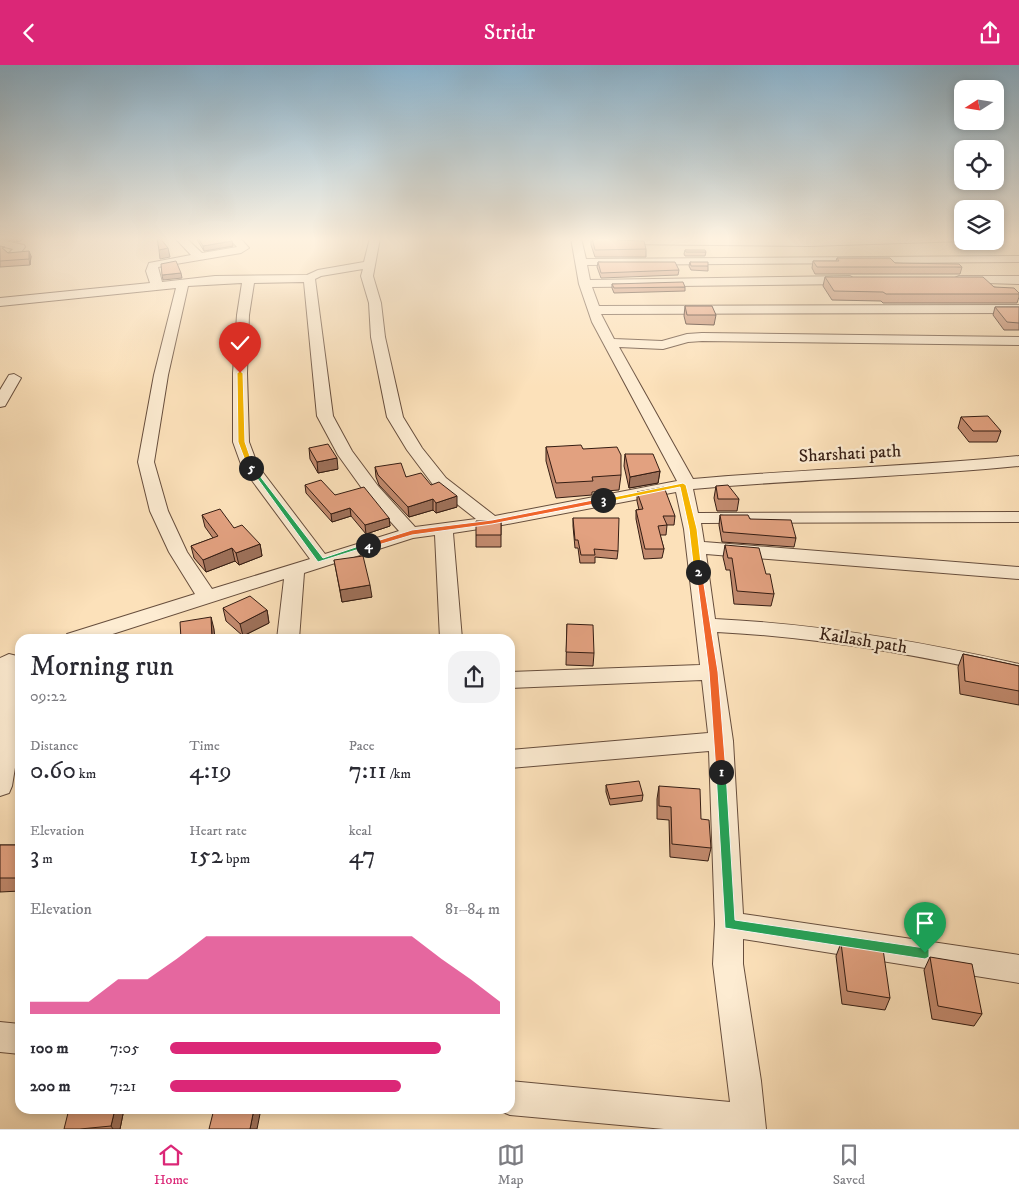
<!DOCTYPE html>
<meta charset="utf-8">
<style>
:root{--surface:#fff;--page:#f2f2f3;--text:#2b2b33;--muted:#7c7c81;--line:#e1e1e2;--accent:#db2777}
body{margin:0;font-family:"IM FELL DW Pica",serif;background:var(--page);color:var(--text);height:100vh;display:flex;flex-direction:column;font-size:19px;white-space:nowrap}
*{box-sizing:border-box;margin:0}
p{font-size:16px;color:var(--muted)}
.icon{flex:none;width:28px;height:28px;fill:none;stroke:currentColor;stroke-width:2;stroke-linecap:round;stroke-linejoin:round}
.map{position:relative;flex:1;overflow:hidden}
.drawer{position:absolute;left:15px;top:569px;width:500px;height:480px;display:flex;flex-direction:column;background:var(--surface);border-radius:15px;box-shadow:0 2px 8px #0003}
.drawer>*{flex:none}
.needle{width:32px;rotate:258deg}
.fabs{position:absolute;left:954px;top:15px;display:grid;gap:10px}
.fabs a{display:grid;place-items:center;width:50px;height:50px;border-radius:10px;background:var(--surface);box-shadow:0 2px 8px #0003;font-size:25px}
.pin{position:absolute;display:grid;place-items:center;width:42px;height:42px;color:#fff;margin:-51px -21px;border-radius:50% 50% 50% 0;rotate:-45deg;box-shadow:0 0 5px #0007}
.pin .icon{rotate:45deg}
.km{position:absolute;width:25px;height:25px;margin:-12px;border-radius:50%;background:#222;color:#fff;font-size:14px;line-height:25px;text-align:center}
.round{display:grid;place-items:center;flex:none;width:52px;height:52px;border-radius:15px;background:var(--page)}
.head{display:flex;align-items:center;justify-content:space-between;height:85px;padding:0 15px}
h1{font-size:28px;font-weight:600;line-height:38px}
.stats{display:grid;grid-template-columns:repeat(3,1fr);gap:8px;height:85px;padding:5px 15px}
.stats div{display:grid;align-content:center}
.stats b{font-size:25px;font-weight:600}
.stats small{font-size:14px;font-weight:400}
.stats p{font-size:14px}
.chart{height:140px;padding:10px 15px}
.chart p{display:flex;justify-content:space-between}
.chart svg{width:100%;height:90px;margin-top:5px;fill:var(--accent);opacity:.7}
ul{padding:0 15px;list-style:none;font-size:16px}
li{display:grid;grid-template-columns:80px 60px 1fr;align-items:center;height:38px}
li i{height:12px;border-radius:6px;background:var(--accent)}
header{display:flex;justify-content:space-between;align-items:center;height:65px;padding:0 15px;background:var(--accent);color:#fff;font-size:22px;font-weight:600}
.tabs{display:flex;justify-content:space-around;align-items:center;height:70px;border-top:1px solid var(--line);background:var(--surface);font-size:14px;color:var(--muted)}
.tabs a{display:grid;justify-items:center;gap:2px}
.tabs .selected{color:var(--accent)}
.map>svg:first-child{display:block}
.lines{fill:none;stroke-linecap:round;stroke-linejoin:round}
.street-casing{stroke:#674e3d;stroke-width:2}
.street{fill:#fdecd2;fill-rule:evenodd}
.wall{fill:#c28a6e;stroke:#351d13}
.shaded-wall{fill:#9e715a;stroke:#351d13}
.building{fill:#e2a180;stroke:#351d13}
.split-1{fill:#22a559;stroke:#fff}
.split-2{fill:#f0652b;stroke:#fff}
.split-3{fill:#f5b400;stroke:#fff}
.split-4{fill:#f0652b;stroke:#fff}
.split-5{fill:#22a559;stroke:#fff}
.split-6{fill:#f5b400;stroke:#fff}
.labels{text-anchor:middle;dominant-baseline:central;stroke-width:4.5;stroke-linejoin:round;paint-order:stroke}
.street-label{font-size:18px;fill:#351d13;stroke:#fdecd2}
</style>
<header><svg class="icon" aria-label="back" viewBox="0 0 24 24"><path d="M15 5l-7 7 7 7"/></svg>Stridr<svg class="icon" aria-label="share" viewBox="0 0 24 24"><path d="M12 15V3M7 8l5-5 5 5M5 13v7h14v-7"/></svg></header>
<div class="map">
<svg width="1019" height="1064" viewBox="0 0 1019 1064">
<rect width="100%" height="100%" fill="#fce1ba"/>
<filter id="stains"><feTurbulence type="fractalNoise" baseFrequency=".004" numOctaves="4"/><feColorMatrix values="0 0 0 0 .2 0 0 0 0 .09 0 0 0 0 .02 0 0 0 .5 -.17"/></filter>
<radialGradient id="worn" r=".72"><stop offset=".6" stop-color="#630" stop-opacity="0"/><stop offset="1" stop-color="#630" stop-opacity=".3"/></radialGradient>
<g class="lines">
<g class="street-casing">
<path id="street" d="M175 173H186L202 188 237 182 229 173H240L249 183 241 188 158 202 162 217 215 211 307 210 318 205 364 197 370 173H380L373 211 381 238 385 272 403 352 422 383 446 413 495 451 677 416 592 257 579 219 571 173H581L586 194 1019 191V197L587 200 590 215 850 211 856 215 850 219 592 222 599 241 1019 240V248L601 249 614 274 662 276 687 269 702 268 1019 272V280L702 276 688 277 663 284 619 282 693 414C801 404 910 402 1019 391V401C910 412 801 414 693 424L698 448 1019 447V457L701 458 704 477 1019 502V514L706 489 715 554C818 559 919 576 1019 599V613C919 590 819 572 717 567L733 676 743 849 1019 890V918L743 874V899L761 1016 766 1064H664L510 1050 498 1045 510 1044V1016L730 1037 713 899 715 859 709 686 510 703V685L708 668 702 615 510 623V607L700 600 684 464 676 427 492 462 453 468 462 574H440L435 470 413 473 304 508 299 574H277L284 514 97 574H64L67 569 195 529 169 487 150 446 138 397 154 310 176 223 0 241V233L150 218 146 206 149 198 191 190ZM363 204 361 211 369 238 371 272 387 352 407 385 434 421 476 454 415 462 378 421 352 386 333 351 315 214 321 211ZM304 217 317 351 338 390 366 429 399 466 325 489 258 401 249 377 247 308 249 250 254 218ZM242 218 237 250 233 308V377L242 402 310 494 212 524 187 487 168 446 154 397 168 310 188 221Z
M860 173H962V176H966L809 181 618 179 613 176 615 173Z
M0 175 24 180 25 182 18 191H10L8 189 13 184 0 181Z
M959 211H1019V219L955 217V213Z
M14 309 21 313 5 341 0 342V325L9 310Z
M9 589 17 591 20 596V672L12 721 9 728 0 731V593Z
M0 957 20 959V989L0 987Z"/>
</g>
<use href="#street" class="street"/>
</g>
<path class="wall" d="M0 173H22V175L17 177Z
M196 173H229L233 181 204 186Z
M591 173 617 175 646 184V192H595L591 180Z
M0 181 8 188 31 191 30 200 0 202Z
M685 185 706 187 705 191H685L684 189Z
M837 193 895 198 962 202 960 209H815L812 203 813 196H836Z
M598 197 679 205 678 210 601 213 597 202Z
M690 197 708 201V206L691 205 689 201Z
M825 212 994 222 1019 228V232L1017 238H883L881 236 832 235 823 221Z
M612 219 685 222V226L614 228 612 223Z
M685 241 716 250 714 260 686 259 684 251Z
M995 242H1019V265H1004L993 250Z
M961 352 1001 366 997 377H969L958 363Z
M546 382 583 384 621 410 619 425 592 427V430L556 433 546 396Z
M309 383 338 404 318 408 310 394Z
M625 389 660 406 658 418 629 423 624 401Z
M375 402 431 420 457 442 436 448 433 445 409 452 379 420 376 412Z
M305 420 335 430 389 453 390 461 366 469 351 451 332 457 306 428Z
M716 421 739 434 737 446H717L714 433Z
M637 427 675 451 674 460H667L666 470H660L664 484 662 493 644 494 636 454V445H639L637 436Z
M202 450 234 463 260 479 262 491 239 500 235 496 206 507 194 493 191 481 213 473 205 462Z
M720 450 750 454 796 473 794 482 722 477 719 460Z
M573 453 618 486 617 494 595 492V498H580L578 483H575L573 461Z
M501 456V482H476V470Z
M725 480 766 509 774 529 771 541 734 539 730 505H726L723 492Z
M334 495 372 532 342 537Z
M223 543 267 545 269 558 243 571 226 556Z
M567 559 594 588 593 601 566 600Z
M963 589 1019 601V640L960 629 958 602Z
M606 720 643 730 642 736 610 740 606 727Z
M659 721 701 754 711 783 708 796 670 792 669 755 657 754V734Z
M0 780H20V826L0 827Z
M841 878 890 933 885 945 842 939 836 891Z
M930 892 982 949 974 961 932 954 924 905Z
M124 1044 120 1064H64Z"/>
<path class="shaded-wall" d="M16 173H22V175L17 177Z
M232 176 233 181 204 186 203 181Z
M168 183 170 192 160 194 159 185Z
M29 186 31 191 30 200 29 194Z
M181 208 182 213 163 215 162 210Z
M337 393 338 404 318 408 317 397Z
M660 406 658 418 629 423 630 412Z
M457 431V442L436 448V438Z
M433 434V445L409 452 408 442Z
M350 443 351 451 332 457 331 449Z
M389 453 390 461 366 469 365 460Z
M260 479 262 491 239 500 236 488Z
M232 483 235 496 206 507 203 495Z
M370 520 372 532 342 537 340 525Z
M267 545 269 558 243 571 240 559Z
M211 552 214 564 215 574H212Z
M115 1044H124L120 1064H113L111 1061Z
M254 1044H261L257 1064H250Z"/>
<path class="building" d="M157 173H160L168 183 159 185Z
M198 173H229L232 176 203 181Z
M592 173H617V175L644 176 646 184 595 185Z
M0 181 5 182 2 183 8 188 29 186V194L0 196Z
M685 185H705L706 187H686Z
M837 193H890L895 198 959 199 962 202H817L813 196H839Z
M176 196 181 208 162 210 161 199Z
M598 197H675L679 205 601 208Z
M690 197H708V201H691Z
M825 212H983L994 222 1014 223 1019 228V229H886L883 227 834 226Z
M683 217 685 222 614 223 612 219Z
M685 241H712L716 250H687Z
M995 242H1019V258L1007 257Z
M988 351 1001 366H973L961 352Z
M328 379 337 393 317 397 309 383Z
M581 380 583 384 617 382 621 390V410L592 412 593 416 556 418 546 382Z
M625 389H653L660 406 630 412Z
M401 398 406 412 421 408 431 420 439 417 457 431 436 438 433 434 408 442 378 410 375 402Z
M321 415 335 430 364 422 389 453 365 460 350 443 331 449 305 420Z
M728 420 739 434H718L716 421Z
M664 422 675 451H663L667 460 658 461 664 484H645L636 445 643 444 637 427Z
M220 444 234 463 242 460 260 479 236 488 232 483 203 495 191 481 218 471 202 450Z
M720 450H748L750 454 791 455 796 473 723 467Z
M573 453H619L618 486 594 484 595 490H581L578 475H575Z
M476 456H501V470H476Z
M725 480 759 483 766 509H770L774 529 737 526 732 493H728Z
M363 491 370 520 340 525 334 495Z
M250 531 267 545 240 559 223 543Z
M211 552 212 574H181L180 557Z
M567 559 593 560 594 588 566 587Z
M963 589 1019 601V626L965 616Z
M639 716 643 730 610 734 606 720Z
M659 721 700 724 701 754 709 755 711 783 672 779 671 742 659 741Z
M0 780H20V813H0Z
M841 878 883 884 890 933 847 926Z
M930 892 972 899 982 949 938 941Z
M69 1044H115L111 1061 80 1064H64Z
M214 1044H254L250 1064H209Z"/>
<linearGradient id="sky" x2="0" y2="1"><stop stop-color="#8bb7d4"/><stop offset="0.54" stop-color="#fef2e0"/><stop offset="1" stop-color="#fef2e0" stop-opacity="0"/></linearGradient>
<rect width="1019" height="322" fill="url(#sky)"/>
<path class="split-1" d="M721 703 726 707 735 855 925 883 929 884V892L925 894 725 863 716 707Z"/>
<path class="split-2" d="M696 505 702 507 718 607 726 707 721 711 716 707 709 607Z"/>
<path class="split-3" d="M683 418 686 420 697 464 702 507 698 509 694 507 689 464 680 422 603 438 599 435Z"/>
<path class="split-4" d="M603 433 605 437 492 459 412 470 368 483 364 480 412 465 492 455Z"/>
<path class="split-5" d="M249 402H253L323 493 365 479 372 480 318 497Z"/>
<path class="split-6" d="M240 306 243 308 245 377 254 403 251 405 248 403 238 377 237 308Z"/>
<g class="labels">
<g class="street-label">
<text transform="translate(850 389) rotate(-3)">Sharshati path</text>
<text transform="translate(863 576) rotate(9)">Kailash path</text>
</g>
</g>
<rect width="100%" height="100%" filter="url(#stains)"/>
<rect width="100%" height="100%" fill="url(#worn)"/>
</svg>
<div class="fabs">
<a><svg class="needle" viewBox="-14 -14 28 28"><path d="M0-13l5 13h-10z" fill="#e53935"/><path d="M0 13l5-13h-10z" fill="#7c7c81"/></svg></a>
<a><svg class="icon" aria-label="locate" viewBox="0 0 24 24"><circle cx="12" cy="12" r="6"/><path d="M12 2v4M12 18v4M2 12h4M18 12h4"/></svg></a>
<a><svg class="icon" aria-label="layers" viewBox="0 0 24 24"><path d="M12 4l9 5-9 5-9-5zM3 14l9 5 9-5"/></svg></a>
</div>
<div class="pin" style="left:925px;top:888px;background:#1e9e55"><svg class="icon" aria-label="arrive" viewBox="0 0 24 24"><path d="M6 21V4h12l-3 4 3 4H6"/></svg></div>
<div class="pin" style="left:240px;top:308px;background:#d93025"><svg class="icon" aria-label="check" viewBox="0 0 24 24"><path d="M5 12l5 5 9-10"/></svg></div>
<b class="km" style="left:721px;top:707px">1</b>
<b class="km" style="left:698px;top:507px">2</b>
<b class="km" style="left:603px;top:435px">3</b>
<b class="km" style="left:368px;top:480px">4</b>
<b class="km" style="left:251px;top:403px">5</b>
<section class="drawer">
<div class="head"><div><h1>Morning run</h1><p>09:22</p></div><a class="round"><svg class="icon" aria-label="share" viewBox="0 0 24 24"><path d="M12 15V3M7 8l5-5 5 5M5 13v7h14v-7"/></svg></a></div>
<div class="stats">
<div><p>Distance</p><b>0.60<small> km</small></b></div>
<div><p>Time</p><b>4:19</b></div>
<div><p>Pace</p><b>7:11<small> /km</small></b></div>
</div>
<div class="stats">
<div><p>Elevation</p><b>3<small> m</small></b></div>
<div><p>Heart rate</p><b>152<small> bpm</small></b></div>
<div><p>kcal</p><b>47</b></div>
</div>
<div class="chart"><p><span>Elevation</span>81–84 m</p>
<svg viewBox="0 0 160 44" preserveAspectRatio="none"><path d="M0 44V38L10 38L20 38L30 27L40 27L50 17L60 6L70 6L80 6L90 6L100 6L110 6L120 6L130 6L140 17L150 27L160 38V44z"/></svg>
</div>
<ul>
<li><b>100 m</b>7:05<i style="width:82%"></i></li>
<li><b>200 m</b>7:21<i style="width:70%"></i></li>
</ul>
</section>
</div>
<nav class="tabs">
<a class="selected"><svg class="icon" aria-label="home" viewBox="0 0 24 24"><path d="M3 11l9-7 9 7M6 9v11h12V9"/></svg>Home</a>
<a><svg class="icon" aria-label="map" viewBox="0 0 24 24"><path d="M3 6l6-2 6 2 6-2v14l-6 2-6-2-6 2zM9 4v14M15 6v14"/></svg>Map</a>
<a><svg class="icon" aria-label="saved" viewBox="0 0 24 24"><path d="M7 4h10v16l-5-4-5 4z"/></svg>Saved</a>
</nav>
